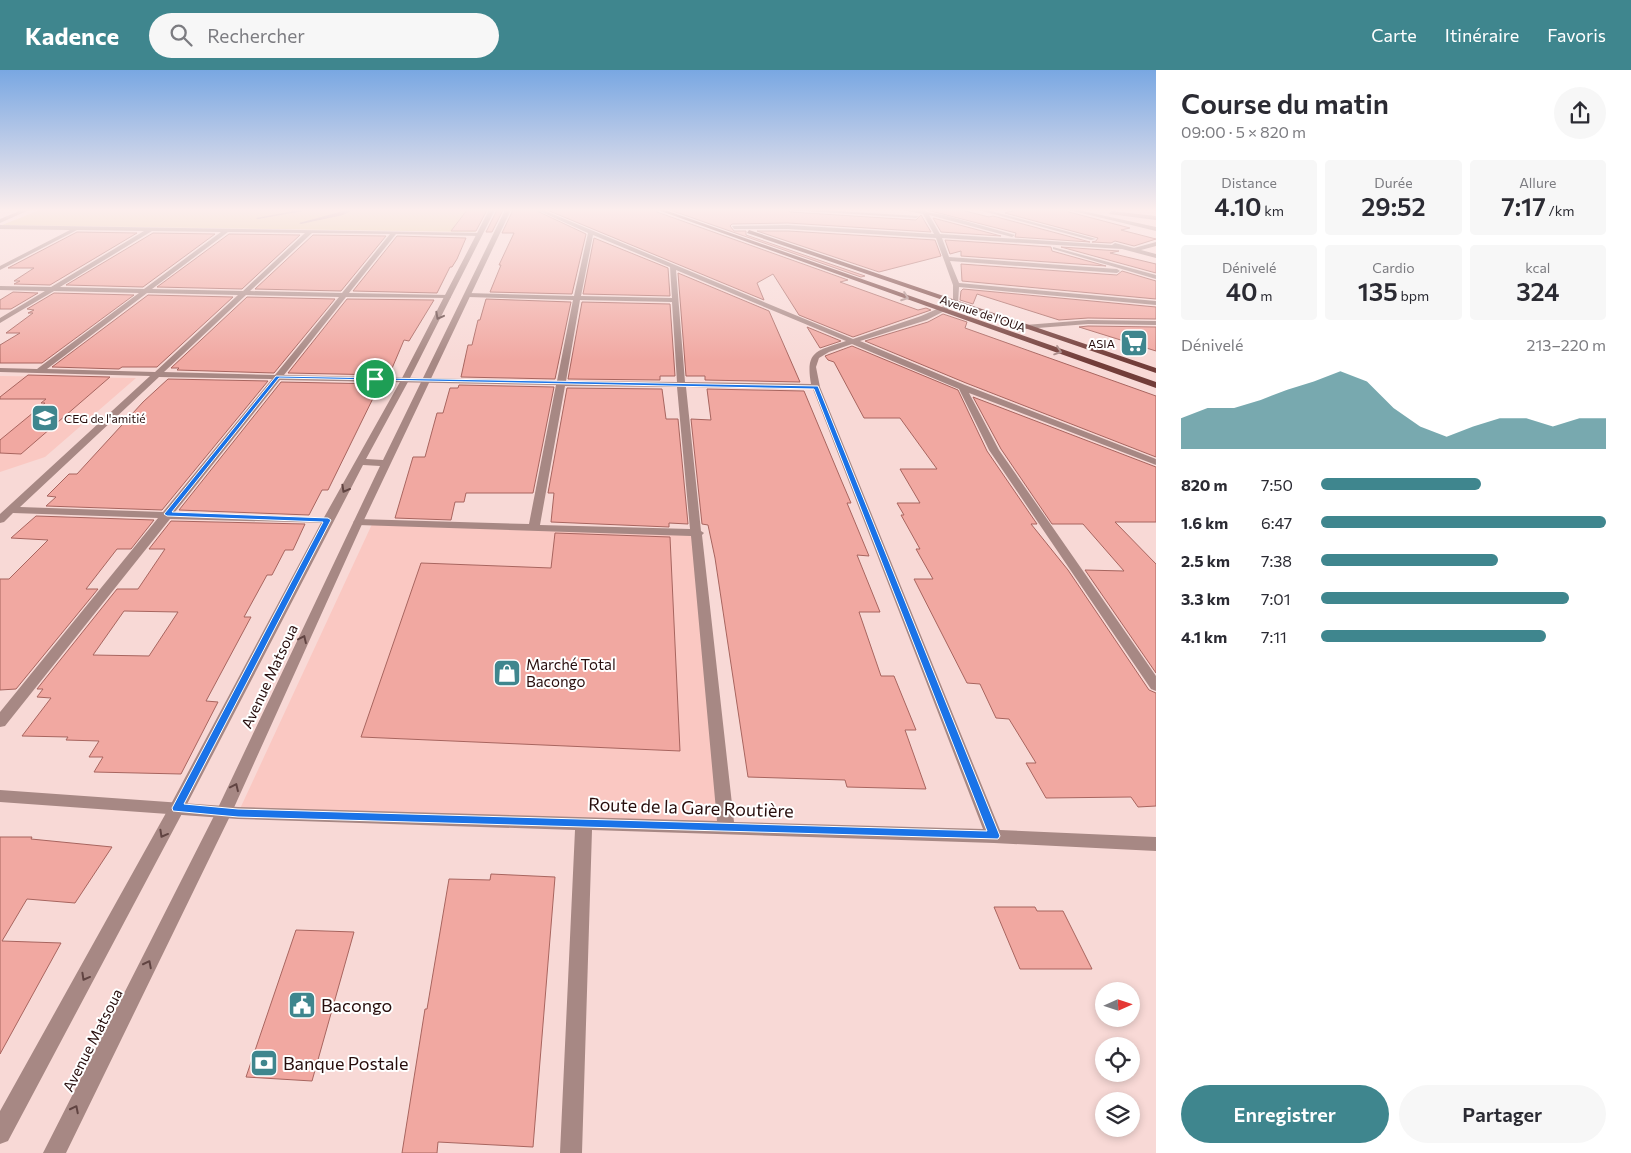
<!DOCTYPE html>
<html lang="fr">
<meta charset="utf-8">
<style>
:root{--surface:#fff;--page:#f7f7f7;--text:#2b2b33;--muted:#7c7c81;--accent:#3f868e}
body{margin:0;font-family:Commissioner,sans-serif;background:var(--page);color:var(--text);height:100vh;display:flex;flex-direction:column;font-size:19px;white-space:nowrap}
*{box-sizing:border-box;margin:0}
p{font-size:16px;color:var(--muted)}
.icon{flex:none;width:28px;height:28px;fill:none;stroke:currentColor;stroke-width:2;stroke-linecap:round;stroke-linejoin:round}
.map{position:relative;flex:1;overflow:hidden}
.drawer{display:flex;flex-direction:column;background:var(--surface);width:475px}
.drawer>*{flex:none}
.needle{width:32px;rotate:87deg}
.buttons{position:absolute;left:1095px;top:912px;display:grid;gap:10px}
.buttons a{display:grid;place-items:center;width:45px;height:45px;border-radius:50%;background:var(--surface);box-shadow:0 2px 8px #0003;font-size:25px}
.pin{position:absolute;display:grid;place-items:center;width:42px;height:42px;color:#fff;margin:-21px;border:2px solid #fff;border-radius:50%;box-shadow:0 1px 5px #0007}
.round{display:grid;place-items:center;flex:none;width:52px;height:52px;border-radius:26px;background:var(--page)}
.overview{display:flex;align-items:center;justify-content:space-between;height:85px;padding:0 25px}
h1{font-size:28px;font-weight:600;line-height:38px}
.stats{display:grid;grid-template-columns:repeat(3,1fr);gap:8px;height:85px;padding:5px 25px}
.stats div{display:grid;align-content:center;border-radius:5px;background:var(--page);text-align:center}
.stats b{font-size:25px;font-weight:600}
.stats small{font-size:14px;font-weight:400}
.stats p{font-size:14px}
.chart{height:140px;padding:10px 25px}
.chart p{display:flex;justify-content:space-between}
.chart svg{width:100%;height:90px;margin-top:5px;fill:var(--accent);opacity:.7}
.action{display:flex;gap:10px;margin-top:auto;padding:10px 25px}
.action a{flex:1;height:58px;border-radius:30px;background:var(--accent);color:#fff;font-size:20px;font-weight:600;line-height:58px;text-align:center}
.action a+a{background:var(--page);color:var(--text)}
ul{padding:0 25px;list-style:none;font-size:16px}
li{display:grid;grid-template-columns:80px 60px 1fr;align-items:center;height:38px}
li i{height:12px;border-radius:6px;background:var(--accent)}
header{display:flex;align-items:center;gap:30px;box-sizing:border-box;height:70px;padding:0 25px;background:var(--accent);color:#fff}
header strong{font-size:24px}
nav{display:flex;gap:28px;margin-inline-start:auto;font-size:18px}
.search{width:350px;height:45px;background:var(--page);display:flex;align-items:center;gap:12px;box-sizing:border-box;padding:0 18px;border-radius:28px;color:var(--muted);font-size:19px}
main{display:flex;flex:1;min-height:0}
.map>svg:first-child{display:block}
.built{fill:#fac8c2}
.green{fill:#e4ca94}
.building{fill:#f1a8a1;stroke:#a8655f;fill-rule:evenodd}
.lines{fill:none;stroke-linecap:round;stroke-linejoin:round}
.service{fill:#a78884;fill-rule:evenodd}
.minor{fill:#a78884;fill-rule:evenodd}
.tertiary{fill:#a78884;fill-rule:evenodd}
.primary{fill:#723d39;fill-rule:evenodd}
.oneway{stroke:#aa8b88}
.oneway2{stroke:#614442}
.route{fill:#1a73e8;stroke:#fff;fill-rule:evenodd}
.labels{text-anchor:middle;dominant-baseline:central;stroke-width:4;stroke-linejoin:round;paint-order:stroke}
.far-street-label{font-size:12px;fill:#270d0c;stroke:#fff}
.far-poi-label{font-size:12px;fill:#270d0c;stroke:#fff;text-anchor:end}
.poi-label{font-size:15px;fill:#270d0c;stroke:#fff;text-anchor:start}
.street-label{font-size:15px;fill:#270d0c;stroke:#fff}
.near-street-label{font-size:18px;fill:#270d0c;stroke:#fff}
.near-poi-label{font-size:18px;fill:#270d0c;stroke:#fff;text-anchor:start}
</style>
<header>
<strong>Kadence</strong>
<div class="search"><svg class="icon" aria-label="search" viewBox="0 0 24 24"><circle cx="10" cy="10" r="6"/><path d="M15 15l6 6"/></svg>Rechercher</div>
<nav><a>Carte</a><a>Itinéraire</a><a>Favoris</a></nav>
</header>
<main>
<div class="map">
<svg width="1156" height="1083" viewBox="0 0 1156 1083">
<rect width="100%" height="100%" fill="#f8d9d6"/>
<path class="built" d="M0 306 136 308 45 387 0 402Z
M373 452 698 463 726 758 238 743Z"/>
<path class="green" d="M40 140H488L475 162 2 155Z"/>
<path class="building" d="M467 140H487L476 161H451Z
M497 140H503L492 162H486Z
M513 140H535L586 164 572 224 490 222 501 195H499L514 163H502Z
M547 140H656L657 142 848 210 840 212 918 240 926 238 931 240 853 267 799 245 773 204 757 213 764 230Z
M670 140H788L790 142 916 150 921 145 931 162 788 153 732 154 730 156 734 161H746V165L865 206 861 207Z
M927 140H961L989 147 993 146 1090 172 1015 167 1016 163Z
M1017 140H1067L1069 142 1130 158 1121 160 1156 169 1134 176 1115 171 1111 173 1092 172 1096 171 1098 168 1005 143Z
M933 148 1001 166 941 162Z
M757 161H788L935 170 941 186 879 202Z
M77 162 137 163 50 215 14 214 20 211H14L34 198H8Z
M153 163 215 164 143 217 66 215Z
M229 164 300 165 242 219 157 217Z
M313 165 386 166 341 221 255 219Z
M397 166 466 168 457 189 452 197H450L437 223 353 221Z
M594 168 668 198 670 226 583 224Z
M945 170 1051 177 1052 181 1106 196 961 186V181L950 184Z
M1061 177 1119 181 1110 183 1156 194V203Z
M961 194 1117 205 1122 201 1156 211V229L962 211Z
M678 203 769 241 800 312 705 310V306H686Z
M963 219 1156 237V249L1088 248 1059 250 977 224 973 234 960 230 961 221Z
M13 222 38 223 11 239H0V230Z
M54 223 134 225 42 293H0V275L20 263H6L33 243H28L34 240 27 239Z
M148 225 233 227 157 297H122L119 299 52 297Z
M247 227 335 229 274 303 177 300 179 298H171Z
M347 229 434 230 409 271 404 270 390 303H385L384 305 288 303Z
M486 229 571 232 555 309 461 307 468 275H472L478 250H480Z
M582 232 670 234 675 306H660V310L568 309Z
M943 244 967 252 965 258 1156 326V387L966 313 865 271 928 252Z
M1088 256 1156 257V281L1079 257Z
M807 257 841 271 820 278Z
M852 276 958 320 987 381 1037 454H1031L1068 500 1149 620 1156 623V736L1138 737 1131 727 1046 728 1026 693H1036L1009 649 996 648 980 614 967 613 914 509H933L916 479H920L901 445H904L897 433H920L900 399H937L900 348H864L834 292 828 290 825 286Z
M28 305 110 307 21 384 0 383V370L45 333H41L46 329H0V327Z
M168 309 268 311 162 440 46 436 56 427 47 426 69 404H77L143 332Z
M281 312 380 314 328 420H322L309 445 179 440Z
M459 315 554 317 533 423H466L464 432H455L451 450 395 448 413 387H425L437 343H443L450 318H458Z
M567 318 662 319 666 349H678L688 454 669 453V457L551 452 554 423H548Z
M707 319 804 321 842 412 851 433H847L869 486 857 485 880 542H859L881 606H894L916 660H905L926 719 847 717 845 710 748 707 715 488 708 455 702 454 691 349 711 350Z
M973 327 1156 397V452H1115L1156 494V603L1085 500 1124 501 1083 454H1052L1001 379Z
M36 446 154 450 131 479H117L86 519H98L16 619 0 620V509H9L48 470 11 468Z
M171 451 305 454 293 480H285L272 505H267L244 547H251L206 631 218 632 181 704 94 702 103 687H89L99 671 66 670 68 667 22 666 51 628 37 627 43 619H37L117 519H138L165 479H149ZM124 541 178 542 149 586 93 585Z
M555 463 670 467 680 681 361 667 421 493 551 498Z
M0 767H32L31 769 112 777 75 833 27 829 2 871 61 873 0 984Z
M491 804 555 807 533 1077 438 1072 437 1083H402L425 939H427L449 809 490 810Z
M994 837H1035L1037 841H1063L1092 899H1020Z
M296 860 354 862 312 1011 246 1007Z"/>
<g class="lines">
<path class="service" d="M300 140H309L258 149 256 148Z
M347 140H352L343 145 301 154 299 153Z"/>
<path class="minor" d="M22 140H29L0 153V149Z
M537 140H543L853 269 921 246 953 232V215L936 168 788 159H734L732 156 788 155 934 164 923 144 902 140H925L927 142 944 145 1015 165 1012 167 929 145 940 164 1112 175 1115 173 1134 178 1156 172V176L1141 180 1156 184V188L1122 179 942 168 949 187 1117 199 1120 201 1117 203 950 191 959 213 1156 231V235L959 217 958 234 927 250 860 271 965 315 1156 389V395L969 323 999 380 1156 606V621L1151 619 989 380 959 319 852 274 829 282 819 288 816 297 820 317 1000 760 1156 767V781L994 773 592 760 582 1083H560L575 760 238 749 0 732V720L238 737 717 751 691 466 358 455 353 452 358 449 529 454 556 315 280 310 175 442 327 448 332 451 331 453 170 449 5 656 0 657V642L158 448 13 443 4 452 0 453V444L150 306 0 302V298L37 299 139 223 54 221 0 253V248L45 221 0 220V216L51 217 144 161 77 160 0 200V196L70 160 0 159V155L481 163 479 166 396 164 349 223 448 225 451 227 450 228 346 227 284 305 557 311 573 230 468 227 465 225 468 223 574 226 588 163ZM152 161 221 162 144 219 60 217ZM228 162 305 163 243 221 152 219ZM312 163 390 164 342 223 250 221ZM593 165 670 197 672 228 581 226ZM676 200 846 271C817 281 805 280 811 314L685 312ZM147 223 238 225 155 302 47 299ZM246 225 339 227 275 305 164 302ZM580 230 672 232 677 312 566 311ZM159 307 272 309 163 442 20 437ZM565 316 677 317 690 459 540 455ZM686 317 813 319 983 759 734 752 702 465 704 463 701 461Z
M790 140H819L919 146 916 148Z
M979 140H987L1096 169 1091 170Z
M1069 140H1078L1156 157V161Z
M1111 141 1156 146V150L1109 144Z
M1053 177 1156 205V209L1053 179Z
M1088 250 1156 251V255L1088 254 1025 259 1021 257 1025 255Z"/>
<path class="tertiary" d="M489 140H495L409 310 366 389 383 390 505 140H511L363 452 232 742 66 1083H43L216 742 380 396 363 395 185 738 8 1071 0 1074V1041L171 734 322 451 401 310Z"/>
<path class="primary" d="M658 140H665L1156 312V318Z
M749 160 1156 298V303L747 163Z"/>
</g>
<defs><path id="oneway-chevron" d="M-2-3.5L2.5 0L-2 3.5" fill="none" stroke-width="1.6" stroke-linecap="round" stroke-linejoin="round" transform="scale(1.25)"/></defs>
<g class="oneway">
<use href="#oneway-chevron" transform="translate(905 227) rotate(20)"/>
<use href="#oneway-chevron" transform="translate(1058 281) rotate(19)"/>
</g>
<g class="oneway2">
<use href="#oneway-chevron" transform="translate(439 246) rotate(118)"/>
<use href="#oneway-chevron" transform="translate(345 419) rotate(119)"/>
<use href="#oneway-chevron" transform="translate(303 569) rotate(-65)"/>
<use href="#oneway-chevron" transform="translate(235 717) rotate(-65)"/>
<use href="#oneway-chevron" transform="translate(163 764) rotate(119)"/>
<use href="#oneway-chevron" transform="translate(148 894) rotate(-63)"/>
<use href="#oneway-chevron" transform="translate(85 907) rotate(119)"/>
<use href="#oneway-chevron" transform="translate(75 1039) rotate(-63)"/>
</g>
<linearGradient id="sky" x2="0" y2="1"><stop stop-color="#79a7e2"/><stop offset="0.48" stop-color="#fceeed"/><stop offset="1" stop-color="#fceeed" stop-opacity="0"/></linearGradient>
<rect width="1156" height="291" fill="url(#sky)"/>
<path class="route" d="M276 306 818 316 1000 766 998 769 238 747 173 741 172 738 323 452 167 446 164 444ZM279 308 814 319 987 761 238 739 184 734 331 450 328 448 172 442Z"/>
<defs>
<g id="supermarket-square" transform="scale(1.4375)"><rect x="-9" y="-9" width="18" height="18" rx="4" fill="#3f868e" stroke="#fff"/><path d="M-6-5.5h2.5l.6 2H6L4.5 2H-2.5L-4.4-4H-6ZM-1.5 3.2a1.3 1.3 0 1 0 .1 0ZM3 3.2a1.3 1.3 0 1 0 .1 0Z" fill="#fff"/></g>
<g id="school-square" transform="scale(1.4375)"><rect x="-9" y="-9" width="18" height="18" rx="4" fill="#3f868e" stroke="#fff"/><path d="M0-5L7-2L0 1L-7-2ZM-4 1L0 2.5L4 1V4Q0 6-4 4Z" fill="#fff"/></g>
<g id="shop-square" transform="scale(1.4375)"><rect x="-9" y="-9" width="18" height="18" rx="4" fill="#3f868e" stroke="#fff"/><path d="M-5-2.5h2.3a2.7 3.5 0 0 1 5.4 0H5L5.5 6h-11ZM-1.5-2.5h3a1.5 2.3 0 0 0-3 0Z" fill="#fff"/></g>
<g id="civic-square" transform="scale(1.4375)"><rect x="-9" y="-9" width="18" height="18" rx="4" fill="#3f868e" stroke="#fff"/><path d="M-.6-6.5H3V-4.5H.6V-3L4-1V1h2V6H-6V1h2V-1L-.6-3ZM-1.2 2.5V6h2.4V2.5Z" fill="#fff"/></g>
<g id="bank-square" transform="scale(1.4375)"><rect x="-9" y="-9" width="18" height="18" rx="4" fill="#3f868e" stroke="#fff"/><path d="M-6-4H6V4H-6ZM0-2.3a2.3 2.3 0 1 0 0 4.6a2.3 2.3 0 1 0 0-4.6Z" fill="#fff"/></g>
</defs>
<g fill-rule="evenodd">
<use href="#supermarket-square" x="1134" y="273"/>
<use href="#school-square" x="45" y="348"/>
<use href="#shop-square" x="507" y="603"/>
<use href="#civic-square" x="302" y="935"/>
<use href="#bank-square" x="264" y="993"/>
</g>
<g class="labels">
<g class="far-street-label">
<text transform="translate(983 243) rotate(19)">Avenue de l'OUA</text>
</g>
<g class="far-poi-label">
<text x="1115" y="273">ASIA</text>
<text x="64" y="348" text-anchor="start">CEG de l'amitié</text>
</g>
<g class="poi-label">
<text x="526" y="594">Marché Total<tspan x="526" dy="17">Bacongo</tspan></text>
</g>
<g class="street-label">
<text transform="translate(269 606) rotate(-65)">Avenue Matsoua</text>
<text transform="translate(92 970) rotate(-63)">Avenue Matsoua</text>
</g>
<g class="near-street-label">
<text transform="translate(691 737) rotate(2)">Route de la Gare Routière</text>
</g>
<g class="near-poi-label">
<text x="321" y="935">Bacongo</text>
<text x="283" y="993">Banque Postale</text>
</g>
</g>
</svg>
<div class="buttons">
<a><svg class="needle" viewBox="-14 -14 28 28"><path d="M0-13l5 13h-10z" fill="#e53935"/><path d="M0 13l5-13h-10z" fill="#7c7c81"/></svg></a>
<a><svg class="icon" aria-label="locate" viewBox="0 0 24 24"><circle cx="12" cy="12" r="6"/><path d="M12 2v4M12 18v4M2 12h4M18 12h4"/></svg></a>
<a><svg class="icon" aria-label="layers" viewBox="0 0 24 24"><path d="M12 4l9 5-9 5-9-5zM3 14l9 5 9-5"/></svg></a>
</div>
<div class="pin" style="left:375px;top:309px;background:#1e9e55"><svg class="icon" aria-label="arrive" viewBox="0 0 24 24"><path d="M6 21V4h12l-3 4 3 4H6"/></svg></div>
</div>
<section class="drawer">
<div class="overview"><div><h1>Course du matin</h1><p>09:00 · 5 × 820 m</p></div><a class="round"><svg class="icon" aria-label="share" viewBox="0 0 24 24"><path d="M12 15V3M7 8l5-5 5 5M5 13v7h14v-7"/></svg></a></div>
<div class="stats">
<div><p>Distance</p><b>4.10<small> km</small></b></div>
<div><p>Durée</p><b>29:52</b></div>
<div><p>Allure</p><b>7:17<small> /km</small></b></div>
</div>
<div class="stats">
<div><p>Dénivelé</p><b>40<small> m</small></b></div>
<div><p>Cardio</p><b>135<small> bpm</small></b></div>
<div><p>kcal</p><b>324</b></div>
</div>
<div class="chart"><p><span>Dénivelé</span>213–220 m</p>
<svg viewBox="0 0 160 44" preserveAspectRatio="none"><path d="M0 44V29L10 24L20 24L30 20L40 15L50 11L60 6L70 11L80 24L90 33L100 38L110 33L120 29L130 29L140 33L150 29L160 29V44z"/></svg>
</div>
<ul>
<li><b>820 m</b>7:50<i style="width:56%"></i></li>
<li><b>1.6 km</b>6:47<i style="width:100%"></i></li>
<li><b>2.5 km</b>7:38<i style="width:62%"></i></li>
<li><b>3.3 km</b>7:01<i style="width:87%"></i></li>
<li><b>4.1 km</b>7:11<i style="width:79%"></i></li>
</ul>
<div class="action"><a>Enregistrer</a><a>Partager</a></div>
</section>
</main>
